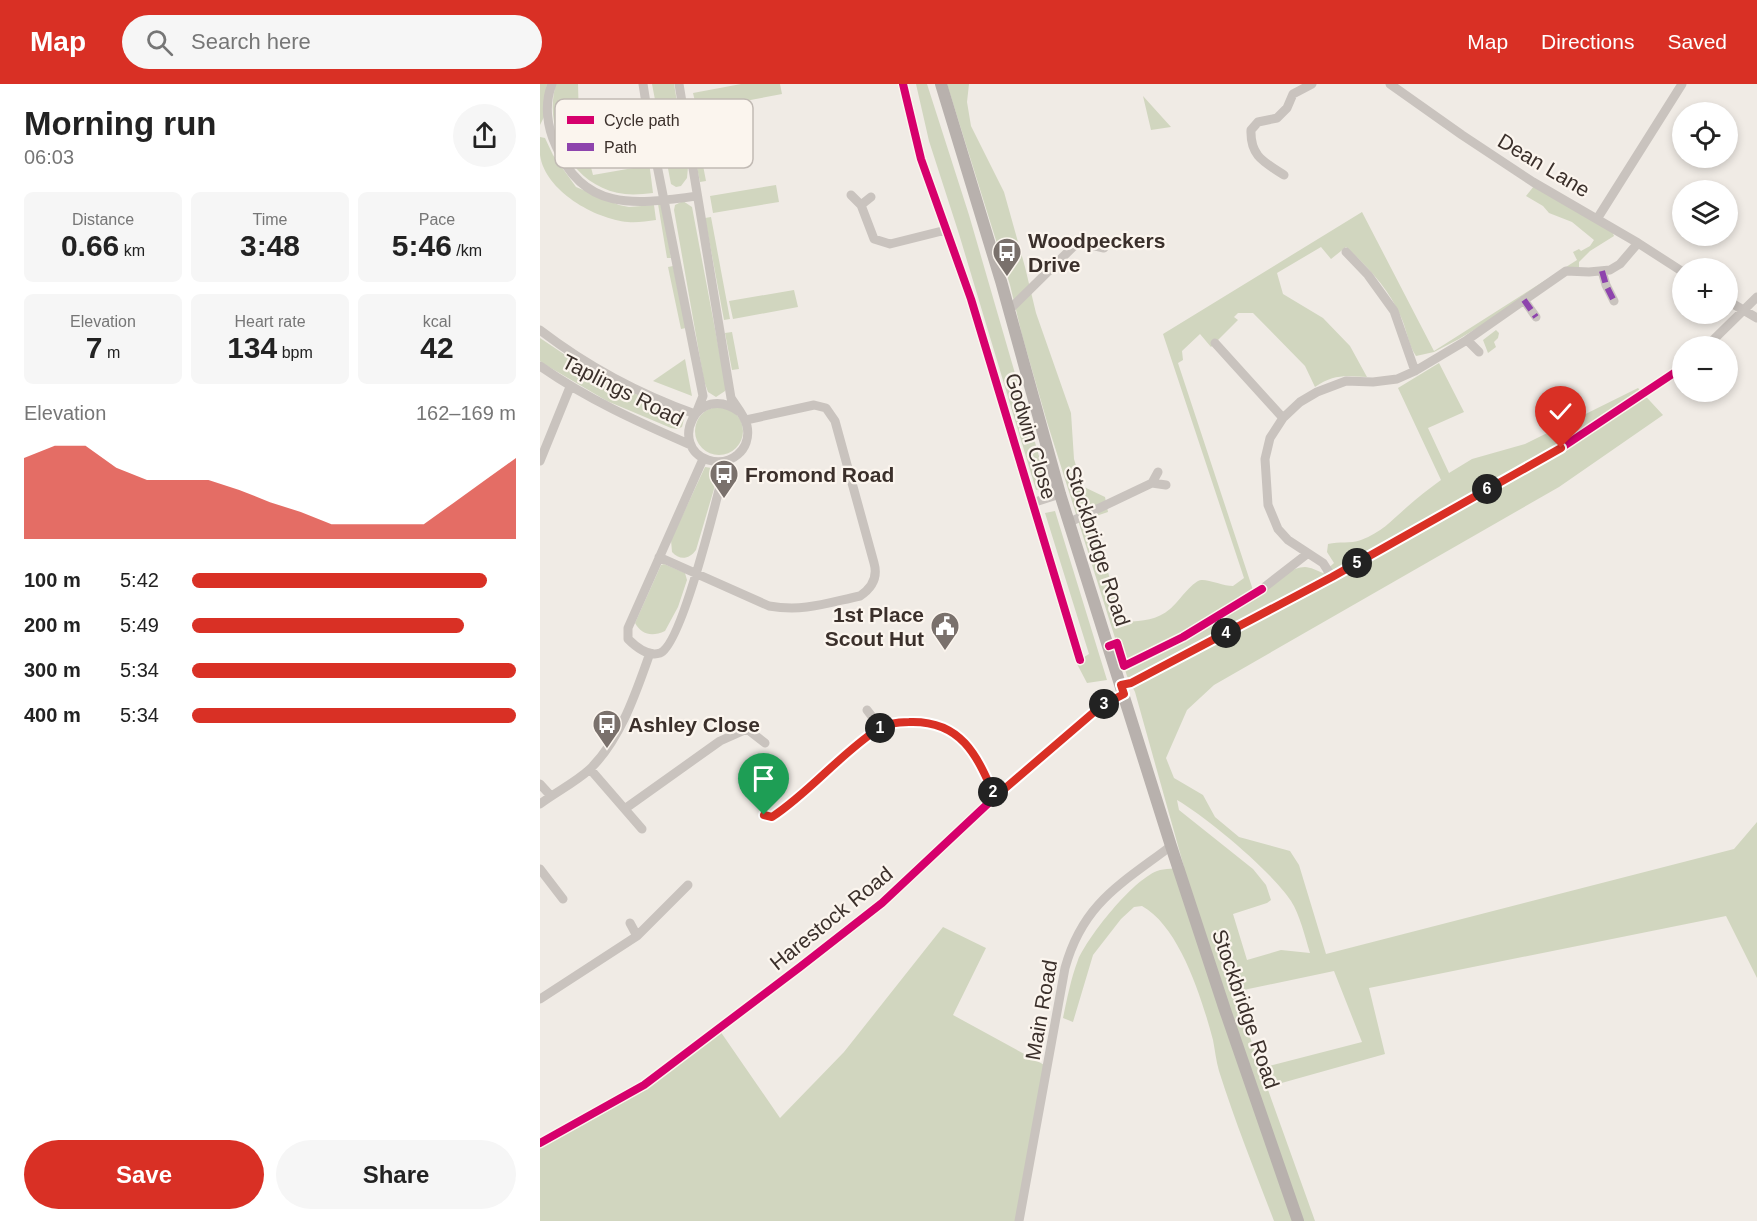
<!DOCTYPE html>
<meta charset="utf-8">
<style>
:root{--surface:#fff;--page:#f6f6f6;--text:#222;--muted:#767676;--accent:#d93025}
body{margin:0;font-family:Helvetica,sans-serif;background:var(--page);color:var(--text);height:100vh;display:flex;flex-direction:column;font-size:22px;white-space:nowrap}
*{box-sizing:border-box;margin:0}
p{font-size:20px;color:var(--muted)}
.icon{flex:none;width:33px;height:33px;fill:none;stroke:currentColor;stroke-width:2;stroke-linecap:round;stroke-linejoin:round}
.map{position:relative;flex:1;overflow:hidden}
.side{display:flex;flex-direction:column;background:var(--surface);width:540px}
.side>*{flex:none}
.tools{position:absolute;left:1132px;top:18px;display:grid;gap:12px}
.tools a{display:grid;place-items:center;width:66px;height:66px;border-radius:50%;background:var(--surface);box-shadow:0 3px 9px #0003;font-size:30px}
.pin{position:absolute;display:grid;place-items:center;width:51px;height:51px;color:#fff;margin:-62px -26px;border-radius:50% 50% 50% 0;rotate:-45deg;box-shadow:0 0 6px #0007}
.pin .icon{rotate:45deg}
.km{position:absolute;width:30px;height:30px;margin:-15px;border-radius:50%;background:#222;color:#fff;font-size:16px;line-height:30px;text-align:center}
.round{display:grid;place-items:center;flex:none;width:63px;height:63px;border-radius:32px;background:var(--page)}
.overview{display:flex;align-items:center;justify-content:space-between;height:102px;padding:0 24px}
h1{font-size:33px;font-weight:800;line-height:45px}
.figures{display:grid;grid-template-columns:repeat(3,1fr);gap:9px;height:102px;padding:6px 24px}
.figures div{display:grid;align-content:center;border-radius:9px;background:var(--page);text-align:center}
.figures b{font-size:30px;font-weight:800}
.figures small{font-size:16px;font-weight:400}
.figures p{font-size:16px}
.chart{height:168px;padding:12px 24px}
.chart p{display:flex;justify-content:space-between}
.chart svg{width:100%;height:108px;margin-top:6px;fill:var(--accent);opacity:.7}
.cta{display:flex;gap:12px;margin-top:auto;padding:12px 24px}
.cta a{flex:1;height:69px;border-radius:36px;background:var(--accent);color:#fff;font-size:24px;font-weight:800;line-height:69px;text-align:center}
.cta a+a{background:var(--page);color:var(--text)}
ul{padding:0 24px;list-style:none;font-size:20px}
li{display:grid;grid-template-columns:96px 72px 1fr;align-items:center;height:45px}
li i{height:15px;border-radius:8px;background:var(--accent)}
header{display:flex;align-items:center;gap:36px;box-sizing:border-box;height:84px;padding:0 30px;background:var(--accent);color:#fff}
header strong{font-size:28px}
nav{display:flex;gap:33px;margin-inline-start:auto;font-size:21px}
.search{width:420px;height:54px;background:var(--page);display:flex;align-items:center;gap:15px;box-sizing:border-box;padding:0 21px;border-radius:33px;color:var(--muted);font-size:22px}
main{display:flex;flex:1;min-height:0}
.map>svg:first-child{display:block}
.green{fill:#d1d6bf;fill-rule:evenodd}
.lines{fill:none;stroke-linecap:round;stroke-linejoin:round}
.minor{stroke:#c9c3be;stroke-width:9}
.major{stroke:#b8b1ad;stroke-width:12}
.quiet{stroke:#8e44ad;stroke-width:6;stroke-dasharray:12 6;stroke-linecap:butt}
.cycleway-casing{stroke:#fbf5ee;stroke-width:11}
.cycleway{stroke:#d6006c;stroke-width:8}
.route-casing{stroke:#fff;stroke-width:12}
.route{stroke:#d93025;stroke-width:8}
.labels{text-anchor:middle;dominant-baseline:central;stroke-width:4.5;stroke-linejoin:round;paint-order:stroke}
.street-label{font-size:21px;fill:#3b302b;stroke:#fbf5ee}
.poi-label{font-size:21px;font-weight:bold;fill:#3b302b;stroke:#fbf5ee;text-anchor:start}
.key{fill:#fbf5ee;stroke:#c1bab4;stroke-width:1.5}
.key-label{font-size:16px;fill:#3b302b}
</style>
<header>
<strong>Map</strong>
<div class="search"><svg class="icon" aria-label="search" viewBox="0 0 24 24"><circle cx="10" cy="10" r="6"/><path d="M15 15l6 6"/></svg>Search here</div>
<nav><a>Map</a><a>Directions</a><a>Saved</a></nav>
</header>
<main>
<section class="side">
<div class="overview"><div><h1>Morning run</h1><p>06:03</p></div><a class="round"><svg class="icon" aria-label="share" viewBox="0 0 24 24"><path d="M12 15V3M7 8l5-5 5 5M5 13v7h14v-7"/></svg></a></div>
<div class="figures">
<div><p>Distance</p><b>0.66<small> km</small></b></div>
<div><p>Time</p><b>3:48</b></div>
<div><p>Pace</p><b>5:46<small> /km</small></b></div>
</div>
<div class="figures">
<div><p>Elevation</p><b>7<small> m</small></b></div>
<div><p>Heart rate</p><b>134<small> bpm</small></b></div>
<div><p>kcal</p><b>42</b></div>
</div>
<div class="chart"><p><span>Elevation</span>162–169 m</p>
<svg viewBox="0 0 160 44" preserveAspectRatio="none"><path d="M0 44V11L10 6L20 6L30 15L40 20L50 20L60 20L70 24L80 29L90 33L100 38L110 38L120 38L130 38L140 29L150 20L160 11V44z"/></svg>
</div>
<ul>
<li><b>100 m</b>5:42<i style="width:91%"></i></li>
<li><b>200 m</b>5:49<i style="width:84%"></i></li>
<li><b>300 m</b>5:34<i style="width:100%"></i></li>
<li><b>400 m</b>5:34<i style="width:100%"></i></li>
</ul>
<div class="cta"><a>Save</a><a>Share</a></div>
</section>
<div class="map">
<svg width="1217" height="1137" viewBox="0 0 1217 1137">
<rect width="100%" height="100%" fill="#f0ebe5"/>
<path class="green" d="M0 0H7L4 33 0 41Z
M16 0H38L39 37 53 91 93 84 88 56 106 54 113 109C104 110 94 111 85 110 34 105 2 47 16 0Z
M112 0H134L148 83 147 94 141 102 136 103 131 100 130 95Z
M201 0H240L242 10 157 26 153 9Z
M376 0H387L429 131 508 403 496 406 419 150 389 57Z
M407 0H429L427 18 431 42 464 108 485 183 496 229 531 329 534 375 542 402 565 413 568 428 553 433C561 463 568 492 579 521 582 527 581 532 586 538 603 537 617 536 630 525 638 519 651 498 661 496 668 495 684 502 693 502L704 494 623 250 822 128 894 267 1037 176 1033 168 1039 165 1041 167 1050 162 1054 156 1032 138 1009 129 1003 122 986 112 994 102 1072 147 1074 152 1050 167 1039 178V184L1034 185 919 255 894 268 876 272C868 260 867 246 861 233 849 205 828 183 806 163L791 175 781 163 737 189 743 210 783 234 810 262 827 293C804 292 794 290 775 303L765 282 713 229H698L694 233 698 236 671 263 660 250 642 267 643 276 638 279 713 506C731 503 746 484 765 483 770 483 778 487 783 489L794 479 787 468 788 460C799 457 810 460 821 456 842 448 851 437 867 423 878 413 890 404 901 396L858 304 899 279 924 328 888 344 909 389 932 375 985 360 1098 304 1123 331 1019 403 674 601 647 626 626 674 634 694 663 711 675 733 699 753 750 767 759 781 786 870 1194 765 1217 738V894L1186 832 829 904 845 970 727 1003 775 1137H734C715 1087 695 1038 679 987 676 977 675 966 673 956 662 915 640 843 602 822L594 823 581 835 553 871 533 938 523 934C527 915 531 894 538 876 549 851 592 797 617 787 625 784 636 785 644 783L595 608 587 592 507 338 482 251 470 201ZM637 716C668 734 731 787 751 817 760 831 765 853 770 869L741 866 707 876 693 830 727 819 731 816 726 801 713 785 639 726ZM794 887 822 958 721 984 694 908Z
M603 12 631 43 611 46Z
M153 29 166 97 160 98 146 30Z
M0 53 5 54 13 71 36 103 79 121 89 123 114 121 116 136C107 137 97 139 88 138 55 135 5 107 0 71 0 65 0 59 0 53Z
M236 101 239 118 173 129 170 112Z
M143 117 152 123 185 298V307L176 313 168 308 164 297 134 126 135 121Z
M122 119 131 174H127L118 120Z
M171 133 190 235 184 236 165 134Z
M133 182 146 244 141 245 128 183Z
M254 206 258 223 193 235 189 217Z
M956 246 959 249 958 254 954 258 956 263 948 269 943 256Z
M192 248 199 285 192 286 185 249Z
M0 254 61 295 141 330 144 335 142 343 137 345 131 344 67 317 4 280 0 277Z
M145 275 152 312 113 297Z
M155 347a24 24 0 1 1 48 0a24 24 0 1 1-48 0Z
M165 383 172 384 179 388 156 466C149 476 139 476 132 468L131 456Z
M515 427 567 596 547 599 536 578 549 570 505 429Z
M124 480 145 489 147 496 138 523 125 547C112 553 102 551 95 539L121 481Z
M403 843 446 864 413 931 508 983 479 1137H0V1059L104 1001 178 944 240 1034 304 968Z"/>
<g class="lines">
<path class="minor" d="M12 0C4 20 7 43 16 62 44 129 97 120 157 112
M103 0 111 51 163 312 157 327
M139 0 191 314C196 322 205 332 207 342 212 366 190 383 168 376 128 363 156 296 200 328
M363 0 381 75 431 215 540 576
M850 0 922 51 993 98 1098 159 1143 188
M744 91C724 78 710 72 711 46L718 38 737 34 747 24 753 10 772 0
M311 111 321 121 334 155 350 160 406 146
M321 121 331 113
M1057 135 1142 0
M806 168 828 191 854 227 875 287
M1062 187 1066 201 1074 217
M984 216 996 233
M1188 217 1217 234
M469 226 538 158 564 164
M0 246C47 282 99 310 155 330
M927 256 939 268
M675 259 743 334
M1167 262 1217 213
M0 282C47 315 98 338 151 361
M163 375 88 544V555C95 562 108 573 120 569 142 561 179 406 186 378
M0 377 30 303
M618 388 612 399 626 401
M492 419 520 410
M530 438 612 399
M119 473 229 522C264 528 287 519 320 512 332 504 338 493 334 479L295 337 286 324 274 321 206 336
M792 493 783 479 748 456 738 445 728 421 725 375 730 354 743 334 760 318 777 308 806 297 833 298 857 295 875 287 927 256 1026 187 1049 188 1070 186 1080 180 1098 159
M722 505 767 470
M581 601 591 599 792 493 1021 364 1143 283
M327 626 340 643
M50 685 102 745
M0 700 11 712
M0 720C16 708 36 698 50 685 81 655 96 608 110 569
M86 724 180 657 207 645 225 659
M224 731 232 733C270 708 299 671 338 645 347 639 359 638 369 638 421 636 437 671 455 713
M0 785 23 815
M90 839 97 852
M0 915 97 852 148 801
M0 1059 104 1001 260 883 342 819 455 713 561 622 584 610
M479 1137 525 884C543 819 581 800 631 762"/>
<path class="major" d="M401 0 461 197 520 410 631 762 685 926 758 1137"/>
<path class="quiet" d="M1062 187 1066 201 1074 217
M984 216 996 233"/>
<g class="cycleway-casing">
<path id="cycleway" d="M363 0 381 75 431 215 540 576
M569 562 577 559 584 582 643 553 722 505
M581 601 591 599 792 493 1021 364 1143 283
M0 1059 104 1001 260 883 342 819 455 713 561 622 584 610"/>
</g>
<use href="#cycleway" class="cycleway"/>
</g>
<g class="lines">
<g class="route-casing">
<path id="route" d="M224 731 232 733C270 708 299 671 338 645 347 639 359 638 369 638 421 636 437 671 455 713L561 622 584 610 581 601 591 599 792 493 1021 364"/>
</g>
<use href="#route" class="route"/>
</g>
<defs>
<g id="bus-pin" transform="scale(1.5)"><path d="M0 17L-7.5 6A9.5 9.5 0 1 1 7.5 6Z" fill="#7a716c" stroke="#fbf5ee"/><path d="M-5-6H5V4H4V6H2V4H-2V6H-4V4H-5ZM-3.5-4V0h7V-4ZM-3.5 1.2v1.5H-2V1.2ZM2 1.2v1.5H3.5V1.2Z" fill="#fff"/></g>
<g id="civic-pin" transform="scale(1.5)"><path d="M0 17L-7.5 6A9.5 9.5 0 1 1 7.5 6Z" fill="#7a716c" stroke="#fbf5ee"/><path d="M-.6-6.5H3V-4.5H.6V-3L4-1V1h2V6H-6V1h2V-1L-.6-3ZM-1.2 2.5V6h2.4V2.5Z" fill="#fff"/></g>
</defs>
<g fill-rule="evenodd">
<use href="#bus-pin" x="467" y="168"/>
<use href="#bus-pin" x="184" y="390"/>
<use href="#civic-pin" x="405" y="542"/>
<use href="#bus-pin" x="67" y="640"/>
</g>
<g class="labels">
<g class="street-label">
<text transform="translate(1004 81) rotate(31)">Dean Lane</text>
<text transform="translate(83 306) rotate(27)">Taplings Road</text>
<text transform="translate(491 352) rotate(73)">Godwin Close</text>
<text transform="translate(558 462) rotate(72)">Stockbridge Road</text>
<text transform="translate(291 834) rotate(-39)">Harestock Road</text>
<text transform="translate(706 925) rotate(71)">Stockbridge Road</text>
<text transform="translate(501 926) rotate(-80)">Main Road</text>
</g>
<g class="poi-label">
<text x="488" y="156">Woodpeckers<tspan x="488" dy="24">Drive</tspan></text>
<text x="205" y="390">Fromond Road</text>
<text x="384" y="530" text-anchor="end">1st Place<tspan x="384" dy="24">Scout Hut</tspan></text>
<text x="88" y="640">Ashley Close</text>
</g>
</g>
<rect x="15" y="15" width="198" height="69" rx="9" class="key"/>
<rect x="27" y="32" width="27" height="8" fill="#d6006c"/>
<rect x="27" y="59" width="27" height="8" fill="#8e44ad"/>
<g class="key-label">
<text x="64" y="42">Cycle path</text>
<text x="64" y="69">Path</text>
</g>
</svg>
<div class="tools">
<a><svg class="icon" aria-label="locate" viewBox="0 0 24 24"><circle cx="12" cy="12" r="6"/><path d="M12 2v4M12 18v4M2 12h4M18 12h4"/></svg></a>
<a><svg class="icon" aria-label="layers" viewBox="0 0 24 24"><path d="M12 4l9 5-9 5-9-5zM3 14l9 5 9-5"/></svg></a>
<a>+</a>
<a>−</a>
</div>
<div class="pin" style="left:224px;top:731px;background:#1e9e55"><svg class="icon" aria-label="arrive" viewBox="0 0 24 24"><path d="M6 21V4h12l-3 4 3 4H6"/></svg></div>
<div class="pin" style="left:1021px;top:364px;background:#d93025"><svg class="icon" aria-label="check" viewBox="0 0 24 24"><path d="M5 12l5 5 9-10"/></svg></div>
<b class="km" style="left:340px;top:644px">1</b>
<b class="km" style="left:453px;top:708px">2</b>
<b class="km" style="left:564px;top:620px">3</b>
<b class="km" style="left:686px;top:549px">4</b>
<b class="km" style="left:817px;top:479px">5</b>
<b class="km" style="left:947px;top:405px">6</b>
</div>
</main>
